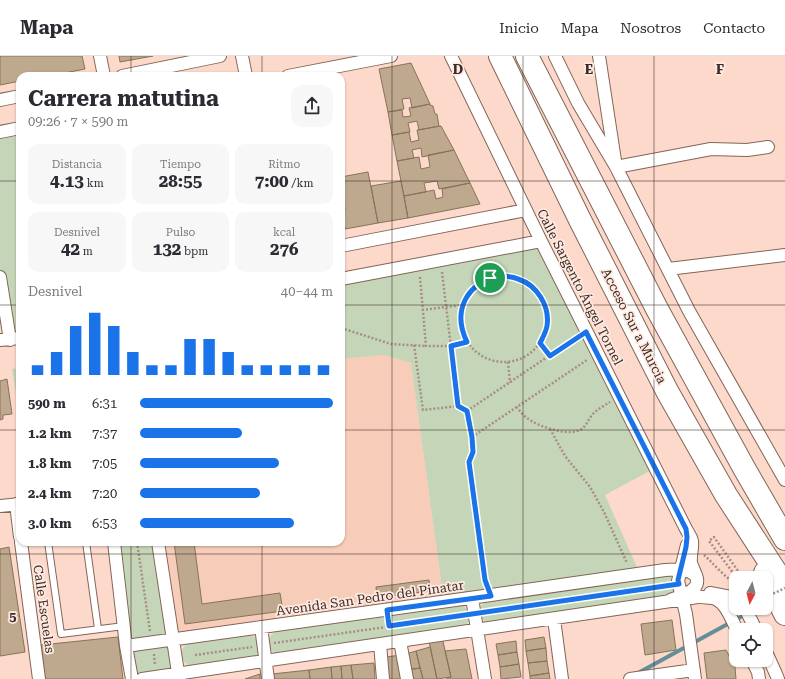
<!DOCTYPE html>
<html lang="es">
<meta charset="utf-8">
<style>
:root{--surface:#fff;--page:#f7f7f7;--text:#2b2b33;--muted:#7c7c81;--line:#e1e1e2;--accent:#1a73e8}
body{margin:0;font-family:"Roboto Serif",serif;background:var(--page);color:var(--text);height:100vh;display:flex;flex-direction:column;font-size:15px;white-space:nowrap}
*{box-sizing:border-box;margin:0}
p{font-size:13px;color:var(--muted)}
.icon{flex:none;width:22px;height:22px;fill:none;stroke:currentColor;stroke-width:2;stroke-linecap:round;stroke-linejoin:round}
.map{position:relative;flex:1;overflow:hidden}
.details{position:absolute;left:16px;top:16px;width:329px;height:474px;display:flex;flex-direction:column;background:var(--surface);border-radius:12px;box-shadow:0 1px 3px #0004}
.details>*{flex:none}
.needle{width:26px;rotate:187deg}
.controls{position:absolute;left:729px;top:515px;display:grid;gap:8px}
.controls a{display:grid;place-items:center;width:44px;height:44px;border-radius:8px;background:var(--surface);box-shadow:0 1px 3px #0004;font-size:20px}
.pin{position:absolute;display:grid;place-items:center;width:34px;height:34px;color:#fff;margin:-17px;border:2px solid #fff;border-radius:50%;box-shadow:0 1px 4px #0007}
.round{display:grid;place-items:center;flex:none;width:42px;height:42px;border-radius:12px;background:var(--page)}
.headline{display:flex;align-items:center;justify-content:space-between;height:68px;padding:0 12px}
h1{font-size:22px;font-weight:700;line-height:30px}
.figures{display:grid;grid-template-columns:repeat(3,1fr);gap:6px;height:68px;padding:4px 12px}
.figures div{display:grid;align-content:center;border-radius:10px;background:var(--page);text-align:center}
.figures b{font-size:17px;font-weight:700}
.figures small{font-size:11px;font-weight:400}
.figures p{font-size:11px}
.chart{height:112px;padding:8px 12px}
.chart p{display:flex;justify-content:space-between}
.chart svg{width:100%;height:72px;margin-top:4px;stroke:var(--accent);stroke-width:6}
ul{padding:0 12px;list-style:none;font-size:13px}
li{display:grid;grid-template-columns:64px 48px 1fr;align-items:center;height:30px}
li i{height:10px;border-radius:5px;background:var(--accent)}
header{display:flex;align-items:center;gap:24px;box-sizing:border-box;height:56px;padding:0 20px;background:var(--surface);border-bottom:1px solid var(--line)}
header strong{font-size:19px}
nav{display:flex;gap:22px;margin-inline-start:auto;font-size:14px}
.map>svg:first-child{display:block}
.built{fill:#f7cdba}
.green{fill:#c5d6b8}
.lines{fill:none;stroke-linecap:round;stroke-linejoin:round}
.stream{stroke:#648f98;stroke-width:4}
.building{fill:#bea98e;stroke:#87735a}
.lane-casing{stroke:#836557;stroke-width:8}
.street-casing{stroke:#836557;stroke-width:14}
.highway-casing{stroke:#836557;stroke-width:24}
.path{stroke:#a78e83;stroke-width:2.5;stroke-dasharray:2 2;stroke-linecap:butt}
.lane{stroke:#fff;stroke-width:6}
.street{stroke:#fff;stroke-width:12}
.highway{stroke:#fff;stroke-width:22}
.path-bridge{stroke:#a78e83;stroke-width:2.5;stroke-dasharray:2 2;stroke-linecap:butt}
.route-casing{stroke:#fff;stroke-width:8}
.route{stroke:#1a73e8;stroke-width:5}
.grid{fill:none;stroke:#3a2d27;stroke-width:1;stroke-opacity:0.55}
.labels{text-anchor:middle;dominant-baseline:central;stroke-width:3.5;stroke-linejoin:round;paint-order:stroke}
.street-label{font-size:13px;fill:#3a2d27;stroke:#ffe9e0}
.grid-label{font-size:13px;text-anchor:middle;font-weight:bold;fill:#3a2d27;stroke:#ffe9e0;stroke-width:3.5;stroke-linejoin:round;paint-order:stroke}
</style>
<header>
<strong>Mapa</strong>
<nav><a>Inicio</a><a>Mapa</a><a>Nosotros</a><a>Contacto</a></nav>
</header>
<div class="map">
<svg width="785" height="623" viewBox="0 0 785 623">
<rect width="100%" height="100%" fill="#fcd9ca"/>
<path class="built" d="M384 299 411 307 444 546 173 584 158 486H341V303Z"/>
<path class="green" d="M20 72V282L10 284 0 221V76Z
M541 185 655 412 605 439 640 518 444 546 411 307 384 299 341 303V223Z
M20 312V362L12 313Z
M114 486H158L179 623H132Z
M668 519C677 524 678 533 671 541L489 568C478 563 476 552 486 545Z
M462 549C471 554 472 563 465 571L278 599C265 593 265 578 280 574Z
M247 578C260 581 264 592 255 601L191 610C179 605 178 595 188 587Z"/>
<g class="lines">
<path class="stream" d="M638 617 757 552"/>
</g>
<path class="building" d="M0 0H82L85 13 49 20H20V25L0 29Z
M119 0H153L120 6Z
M411 7 430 48 412 52 410 42 402 43 404 53 388 56 379 13Z
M430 48V49L433 50 435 58H437L439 70 419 74 417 65 408 67 410 76 392 79 388 56 402 54 403 61 411 60 409 52Z
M441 70 454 94 422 101 421 92 412 94 414 102 397 105 392 79 409 76 411 86 419 84 417 74Z
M454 94 470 127 439 133 437 125 424 127 426 136 404 140 397 105 419 101 421 113 430 111 428 99Z
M368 116 378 167 345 173 341 154H345L343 141H341V121Z
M401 125 408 162 378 167 371 130Z
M470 127 480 148 408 162 404 140 434 134 436 143 443 141 442 133Z
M341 154 345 173 341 174Z
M7 323 12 358 3 359V363L0 364V325Z
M174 486H194L202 548 280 537 283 555 185 568Z
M9 491 25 596 0 600V493Z
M429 524 430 535 377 542 376 531Z
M672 564 676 594 645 599 641 568Z
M118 581 123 623H45L41 589Z
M442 581 451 621 437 623 429 585Z
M544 581 546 592 526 595 525 584Z
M516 585 517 596 498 599 496 588Z
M430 591 437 623H423L416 595Z
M546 592 547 605 528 607 526 595Z
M466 593 472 623H447V622L451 621 445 595Z
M726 594 735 611 736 623H707L704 597Z
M416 595 420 612 407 614 403 599Z
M517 596 519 608 500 611 498 599Z
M401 599 403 623H387L386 601Z
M547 605 549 617 530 620 528 607Z
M374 607 375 623H353L351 609Z
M519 608 521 621 501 623 500 611Z
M351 609 353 623H342L341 610Z
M341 610 342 623H332L331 611Z
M331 611 332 623H310L309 614Z
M420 612 423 623H409L407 614Z
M309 614 310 623H272V618Z
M549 617 550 623H530V620Z
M260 618V623H245Z"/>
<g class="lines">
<g class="lane-casing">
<path id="lane" d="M48 486 61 578 124 570
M86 486 98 573"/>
</g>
<g class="street-casing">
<path id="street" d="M100 0 104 20
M242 0 246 20
M451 0 541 185 686 473C688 477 691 480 692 485 693 492 690 499 691 507 693 514 701 524 695 531 690 538 678 541 670 544
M555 0 578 47 616 111 689 255 785 424
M599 0 616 111 711 93 747 94 768 91
M122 20 220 0
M288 20 391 0
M0 44 20 40
M0 76 20 72
M341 190 526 154
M668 213 785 199
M0 221 10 284
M341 223 541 185
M0 284 20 282
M16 448 20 481
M0 450 20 448
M21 486 39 623
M114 486 126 590 132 623
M158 486 179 623
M687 489 678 525 686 558 695 623
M690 537C697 542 704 541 712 542 726 545 731 563 737 574
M710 537 731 541 736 543
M472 542 485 623
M745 552 756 574
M554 563 562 623
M261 571 268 623
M400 585 407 623
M380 588 383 623
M126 590 491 539 665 514C675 514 686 512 695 519
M766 596 776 618 778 623
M752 604 758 616 759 623
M142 623 698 541
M630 623 694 614"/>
</g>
<g class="highway-casing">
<path id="highway" d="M500 0 580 164 667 335 726 439 785 530
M527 0 657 253 744 412 785 483
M765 517 785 558"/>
</g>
<path class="path" d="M487 207 490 222
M442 216 458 350 467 355 472 381 473 396 469 406 485 524 486 528
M461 263a43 43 0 1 1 86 0a43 43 0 1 1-86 0Z
M420 221 426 290H451L467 286
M422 254 463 249
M341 272 391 288 426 290
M540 287 550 300
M414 289 423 354 458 350
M508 306 510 327
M516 351C520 355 523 359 527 362 538 371 572 382 583 372 587 368 589 363 592 359 597 353 604 350 610 346
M467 355 577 281
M550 373 565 400 590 431 604 456 627 507
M472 381 587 304
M137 486 150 575
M704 499C712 506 727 524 736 527
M737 522 709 485 714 481 743 522
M486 557 667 530
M274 587 463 560
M154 598 155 609
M195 599 252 591"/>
<use href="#lane" class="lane"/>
<use href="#street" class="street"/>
<use href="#highway" class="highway"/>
<path class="path-bridge" d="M766 541 785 532"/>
</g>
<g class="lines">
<g class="route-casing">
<path id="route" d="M500 220C506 220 512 220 518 223 537 229 550 250 547 270 546 276 543 281 540 287L550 300 586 276 686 473 687 481 686 491 678 524 679 528 389 570 387 554 491 540 485 524 469 406 473 396 472 381 467 355 458 350 451 290 467 286C452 255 466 227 500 220Z"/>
</g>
<use href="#route" class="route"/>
</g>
<path class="grid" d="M131 0V20M262 0V20M392 0V623M523 0V623M654 0V623M0 125H20M341 125H785M0 249H20M341 249H785M0 374H20M341 374H785M131 486V623M262 486V623M0 498H785"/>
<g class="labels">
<g class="street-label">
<text transform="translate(580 231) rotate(63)">Calle Sargento Ángel Tornel</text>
<text transform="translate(634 270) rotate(63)">Acceso Sur a Murcia</text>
<text transform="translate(370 542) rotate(-8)">Avenida San Pedro del Pinatar</text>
<text transform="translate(44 553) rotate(82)">Calle Escuelas</text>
</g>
</g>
<g class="grid-label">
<text x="458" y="18">D</text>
<text x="589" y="18">E</text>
<text x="720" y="18">F</text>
<text x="13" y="565">5</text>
</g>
</svg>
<div class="controls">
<a><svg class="needle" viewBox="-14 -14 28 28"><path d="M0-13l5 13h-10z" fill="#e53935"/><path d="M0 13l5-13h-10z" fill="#7c7c81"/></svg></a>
<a><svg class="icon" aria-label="locate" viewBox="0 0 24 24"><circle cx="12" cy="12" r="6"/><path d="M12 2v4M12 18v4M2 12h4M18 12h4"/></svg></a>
</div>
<div class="pin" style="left:490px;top:222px;background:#1e9e55"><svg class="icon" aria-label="arrive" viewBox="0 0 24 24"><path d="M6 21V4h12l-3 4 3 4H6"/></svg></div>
<section class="details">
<div class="headline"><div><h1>Carrera matutina</h1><p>09:26 · 7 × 590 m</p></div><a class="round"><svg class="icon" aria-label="share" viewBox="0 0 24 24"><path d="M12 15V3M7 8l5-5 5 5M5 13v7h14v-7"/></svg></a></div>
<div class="figures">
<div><p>Distancia</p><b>4.13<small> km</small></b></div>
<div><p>Tiempo</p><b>28:55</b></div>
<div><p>Ritmo</p><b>7:00<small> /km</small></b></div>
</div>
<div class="figures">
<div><p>Desnivel</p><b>42<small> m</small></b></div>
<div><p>Pulso</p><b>132<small> bpm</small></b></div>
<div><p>kcal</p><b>276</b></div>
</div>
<div class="chart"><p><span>Desnivel</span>40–44 m</p>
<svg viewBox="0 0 160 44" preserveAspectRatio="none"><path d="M5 44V38M15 44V30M25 44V14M35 44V6M45 44V14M55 44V30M65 44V38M75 44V38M85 44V22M95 44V22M105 44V30M115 44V38M125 44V38M135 44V38M145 44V38M155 44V38"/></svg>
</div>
<ul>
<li><b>590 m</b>6:31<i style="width:100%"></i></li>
<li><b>1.2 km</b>7:37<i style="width:53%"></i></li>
<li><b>1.8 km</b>7:05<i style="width:72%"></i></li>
<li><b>2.4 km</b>7:20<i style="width:62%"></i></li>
<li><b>3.0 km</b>6:53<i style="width:80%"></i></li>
</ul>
</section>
</div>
